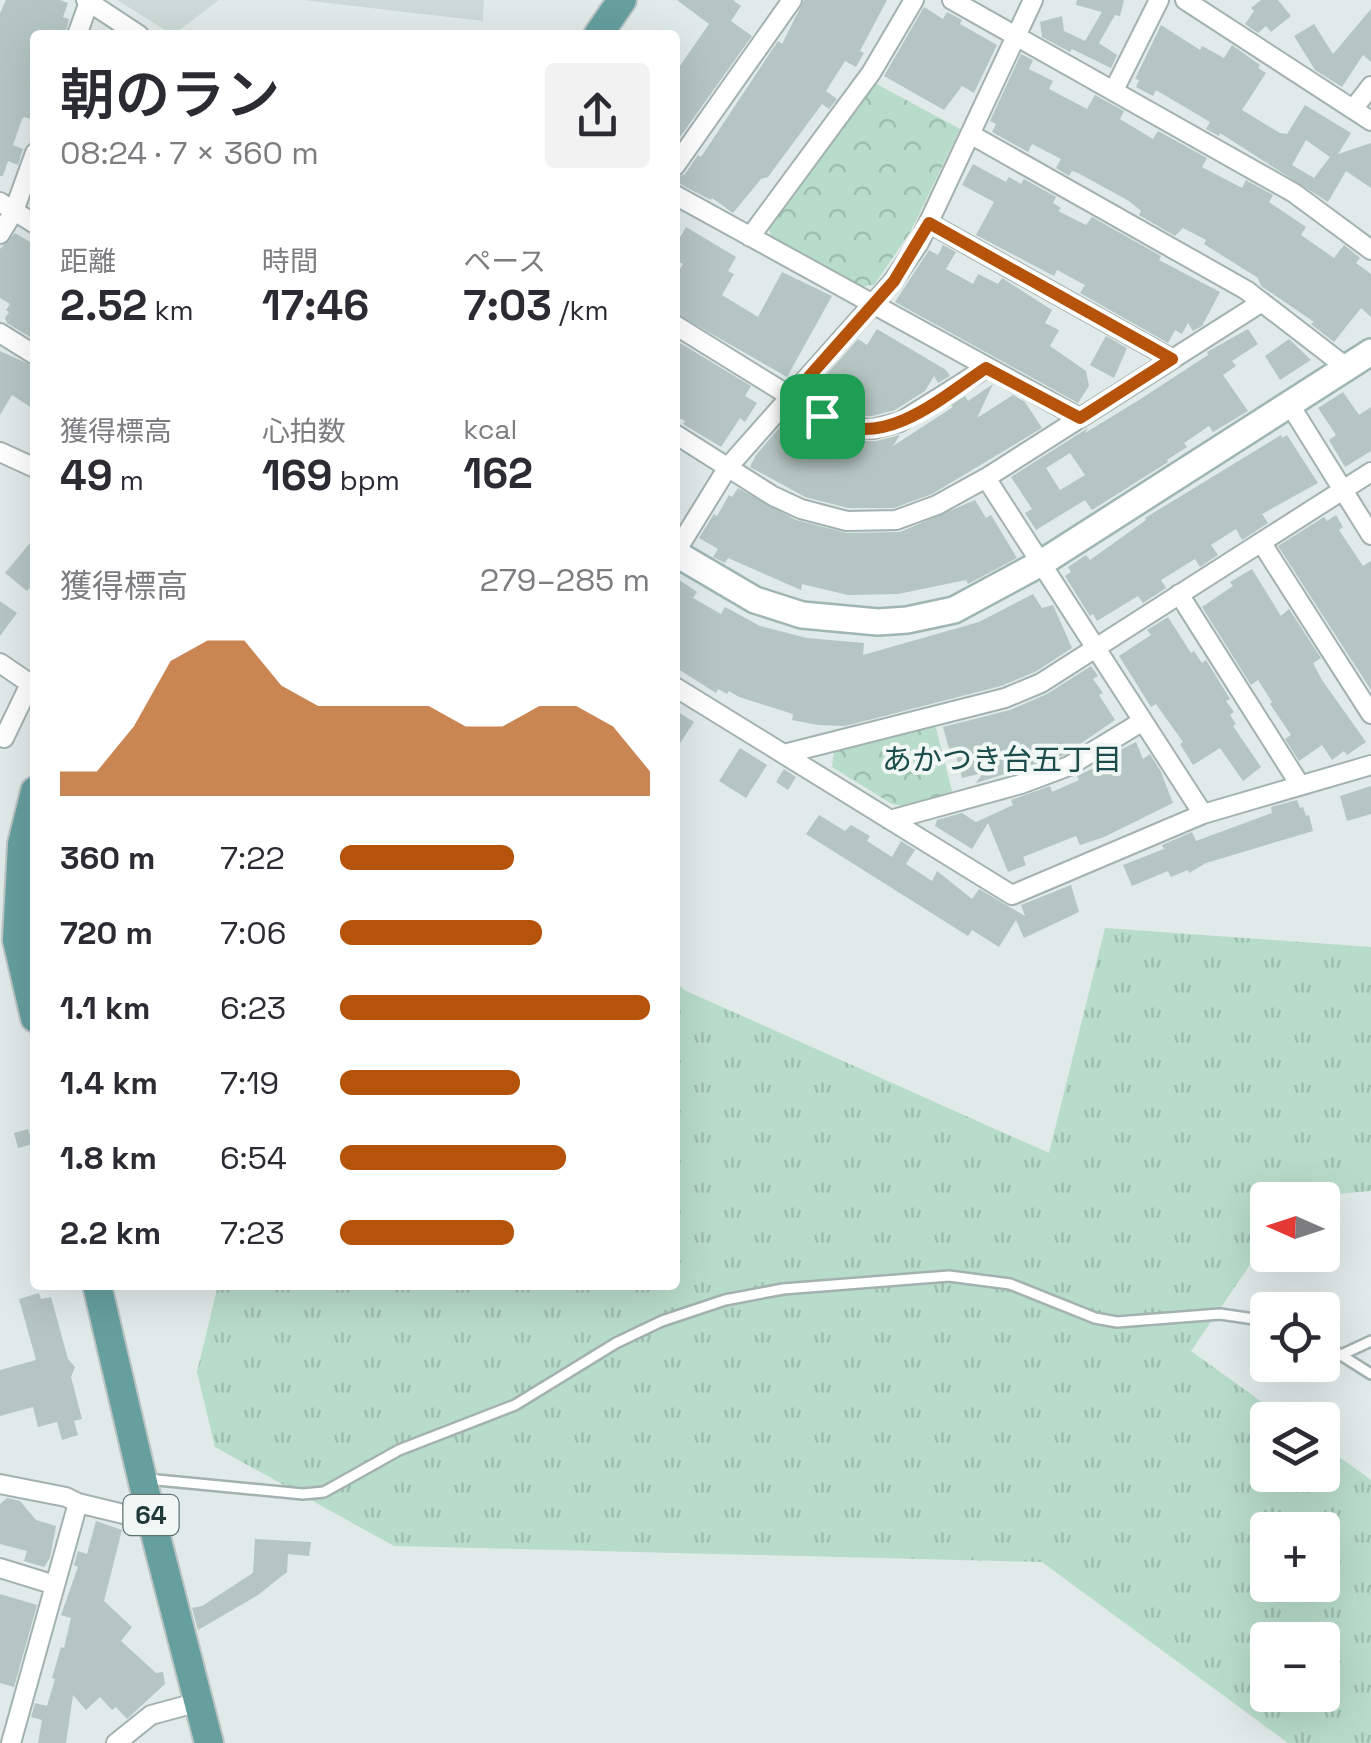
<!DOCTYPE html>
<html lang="ja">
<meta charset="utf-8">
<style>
:root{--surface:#fff;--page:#f2f2f3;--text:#2b2b33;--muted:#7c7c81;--accent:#b45309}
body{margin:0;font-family:"Space Grotesk","Noto Sans JP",sans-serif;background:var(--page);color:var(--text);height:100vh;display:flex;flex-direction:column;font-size:38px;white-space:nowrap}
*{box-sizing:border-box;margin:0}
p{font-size:32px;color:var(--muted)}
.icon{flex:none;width:55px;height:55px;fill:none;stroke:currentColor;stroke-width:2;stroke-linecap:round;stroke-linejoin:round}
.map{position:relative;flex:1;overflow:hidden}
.details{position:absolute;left:30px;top:30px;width:650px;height:1260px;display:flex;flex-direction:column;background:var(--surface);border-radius:10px;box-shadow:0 10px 40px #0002}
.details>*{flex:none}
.needle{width:65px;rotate:273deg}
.fabs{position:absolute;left:1250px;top:1182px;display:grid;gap:20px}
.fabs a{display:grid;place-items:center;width:90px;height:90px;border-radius:10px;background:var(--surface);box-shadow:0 10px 40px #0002;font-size:50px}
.pin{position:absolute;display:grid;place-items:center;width:85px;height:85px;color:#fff;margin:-42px;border-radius:20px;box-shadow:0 5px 15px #0006}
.round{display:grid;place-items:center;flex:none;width:105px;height:105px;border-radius:10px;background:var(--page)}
.summary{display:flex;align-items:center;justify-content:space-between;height:170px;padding:0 30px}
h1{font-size:55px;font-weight:600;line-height:75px}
.figures{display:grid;grid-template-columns:repeat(3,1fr);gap:15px;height:170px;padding:10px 30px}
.figures div{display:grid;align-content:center}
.figures b{font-size:42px;font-weight:600}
.figures small{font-size:28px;font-weight:400}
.figures p{font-size:28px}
.chart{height:280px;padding:20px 30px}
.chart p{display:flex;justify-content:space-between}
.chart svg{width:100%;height:180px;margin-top:10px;fill:var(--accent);opacity:.7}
ul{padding:0 30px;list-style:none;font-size:32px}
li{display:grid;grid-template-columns:160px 120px 1fr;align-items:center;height:75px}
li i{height:25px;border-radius:12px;background:var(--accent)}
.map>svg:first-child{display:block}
.built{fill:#cedad7}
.grass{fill:url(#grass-tufts);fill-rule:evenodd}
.park{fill:url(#park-crowns)}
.building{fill:#b5c5c2;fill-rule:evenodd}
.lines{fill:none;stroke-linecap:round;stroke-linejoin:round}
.lane-casing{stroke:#a3b2b0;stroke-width:14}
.street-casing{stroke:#a3b2b0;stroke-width:22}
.secondary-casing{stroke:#9fb6b3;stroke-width:30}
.primary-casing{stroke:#bcc4c4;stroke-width:32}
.lane{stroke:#fff;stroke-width:9}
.street{stroke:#fff;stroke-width:18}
.secondary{stroke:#fff;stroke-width:25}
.primary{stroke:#659f9e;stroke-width:28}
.route-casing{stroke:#fff;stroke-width:20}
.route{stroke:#b45309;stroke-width:12}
.labels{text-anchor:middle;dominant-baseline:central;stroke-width:8;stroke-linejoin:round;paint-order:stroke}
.shield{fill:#f0f7f5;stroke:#5f7371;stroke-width:2.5}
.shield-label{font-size:25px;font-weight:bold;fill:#213a39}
.neighbourhood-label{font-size:30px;fill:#1d4c4c;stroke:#f0f7f5}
</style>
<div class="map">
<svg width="1371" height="1743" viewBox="0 0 1371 1743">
<defs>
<pattern id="grass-tufts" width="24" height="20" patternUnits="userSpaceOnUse" patternTransform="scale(2.5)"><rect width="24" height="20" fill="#b8dcca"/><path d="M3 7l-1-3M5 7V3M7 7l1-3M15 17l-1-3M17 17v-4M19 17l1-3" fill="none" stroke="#9ebeae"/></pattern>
<pattern id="park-crowns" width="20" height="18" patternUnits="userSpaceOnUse" patternTransform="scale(2.5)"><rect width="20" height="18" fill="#b8dcca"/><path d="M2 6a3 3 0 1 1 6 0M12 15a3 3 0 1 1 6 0" fill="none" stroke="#9ebeae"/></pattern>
</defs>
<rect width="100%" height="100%" fill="#e0eae8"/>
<path class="built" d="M117 0H219L173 35Z
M303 0H484L483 21Z"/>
<path class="grass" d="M1105 928 1371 947V1191L1268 1200 1267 1240 1191 1351 1287 1420H1268V1475H1322L1323 1445 1371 1480V1743H1288L1042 1562 394 1546 215 1447 197 1372 218 1285H675V981L684 990 1049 1153ZM1268 1530H1322V1585H1268ZM1268 1640H1322V1695H1268Z"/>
<path class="park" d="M873 82 960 129 911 231 874 285 859 287 772 239 768 226Z
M935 724 953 795 909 807 892 804 832 767 834 752Z"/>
<path class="building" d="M6 0H60L68 3 63 17 69 19 65 35H35V120L24 117 22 119 13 145 23 149 18 165 8 161 3 176H0V13Z
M677 0H733L741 6 731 21 752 36 675 144V73L709 24Z
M804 0H887L860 51 864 53 856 67 845 61 826 91 837 99 829 109 822 104 768 177 761 179 733 213 712 198 711 200 678 183 675 178 685 174 698 155 701 157 778 41 782 44Z
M1077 0H1124L1120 16 1115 15 1099 43 1117 55 1111 68 1072 49 1070 52 1042 37 1040 22 1062 16 1064 31 1085 41 1102 12 1076 5Z
M1261 0H1278L1291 16 1271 32 1266 26 1258 33 1245 24 1254 11 1251 8Z
M924 7 943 19 947 12 962 20 960 24 997 45 974 93 962 86 944 110 884 76Z
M1371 9V62L1363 55 1342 87 1315 70 1294 36 1314 24 1333 54Z
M1161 25 1200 50 1202 46 1224 58 1232 45 1260 65 1258 68 1266 73 1242 110 1280 133 1287 134 1305 105 1351 133 1338 154 1371 143V188L1346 171 1328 202 1220 133 1219 136 1206 129 1210 122 1156 90 1153 96 1136 87 1139 80 1135 79ZM1306 140 1330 157 1314 178 1292 165Z
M1021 54 1033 60 1029 69 1053 81 1049 89 1087 109 1095 95 1124 111 1120 119 1153 139 1158 131 1207 158 1202 167 1242 188 1246 180 1273 195 1269 202 1306 227 1301 235 1334 258 1344 245 1360 258 1356 263 1371 274V317L1361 308 1334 342 1311 324 1314 322 1261 286 1258 278 1204 244 1206 240 1183 228 1175 236 1139 215 1141 211 1129 201 1078 173 1072 171 1069 176 1056 168 1061 159 1032 144 1028 152 992 132 996 124 990 121Z
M973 164 1006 182 1009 177 1021 184 1024 179 1056 197 1053 203 1061 208 1058 211 1086 225 1092 217 1161 256 1159 260 1220 292 1202 326 1193 331 1188 323 1182 334 1175 330 1168 343 1080 293 1085 285 1057 270 1054 276 976 235 994 202 962 185Z
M686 227 736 257 728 271 734 274 722 295 758 317 782 272 832 296 787 377 675 313V277L683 264 675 259V246Z
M15 233 35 245V340L7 323 5 318 9 312 6 310 10 304 0 298V249Z
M943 245 956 252 946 269 973 284 978 274 998 284 1002 278 1052 310 1045 323 1059 330 1050 346 1086 371 1089 386 1078 403 895 302 929 250 938 255Z
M877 329 946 370 950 376 938 383 934 376 925 391 895 410 872 416H854L817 398 818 395 814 393 819 383 858 339 867 345Z
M1248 329 1258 344 1232 361 1236 366 1223 375 1248 411 1213 432 1209 426 1184 443 1187 447 1167 460 1168 462 1092 510 1085 500 1036 530 1025 513 1032 509 1011 477 1088 428 1085 433 1139 400 1208 355 1207 352ZM1070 453 1085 475 1060 490 1046 468Z
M1106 336 1127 348 1114 378 1090 365Z
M1289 339 1311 360 1280 380 1265 356Z
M675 340 751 386 745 396 757 403 745 422 740 418 721 447 683 424 685 421 675 416Z
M0 351 35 367V410L12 395 0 415Z
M993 384 977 418 1013 395 1025 402 1042 428 932 494 894 508H848L805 497 750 467 756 455 792 413 818 428 816 431 853 446 854 441H876L900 435 893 446 953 407 951 405 965 396 968 401Z
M1343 392 1359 415 1371 407V451L1345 467 1329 440 1336 435 1318 408Z
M1281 435 1282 438 1287 435 1318 483 1262 514 1268 523 1242 540 1236 529 1211 545 1218 555 1200 567 1195 559 1161 580 1166 588 1143 603 1138 596 1097 621 1093 614 1090 616 1065 576 1071 572 1068 567 1086 555 1090 560 1146 520 1145 518Z
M738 488 796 520 847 533 900 532 975 500 986 518 991 515 1017 558 968 584 966 580 898 594 848 595 802 584 801 590 728 558 725 563 713 557 718 549 699 538 714 514 717 516 729 495 732 497Z
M1336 515 1343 527 1339 530 1363 566 1371 561V690L1278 546 1324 517 1327 521Z
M35 537V582L27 591 5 573Z
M1252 569 1281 616 1289 609 1321 658 1313 663 1322 680 1366 742 1347 755 1344 751 1332 760 1322 745 1299 761 1285 739 1291 735 1270 704 1272 702 1258 680 1251 685 1202 607 1233 586 1230 582Z
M675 577 697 592 693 598 721 614 725 607 760 626 807 638 864 643 863 655 979 622 1033 594 1042 608 1053 605 1072 648 1035 672 1001 686 845 726 818 725 792 720 793 714 739 697 729 691 727 694 718 689 716 693 675 667Z
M0 601 17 613 0 636Z
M1168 617 1191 653 1194 651 1202 663 1206 660 1230 699 1226 701 1234 712 1230 715 1236 724 1233 726 1261 767 1243 781 1220 748 1193 765 1180 744 1183 742 1156 704 1151 707 1119 656 1151 635 1147 630Z
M1091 666 1098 676 1093 679 1103 693 1099 695 1115 720 1064 755 976 783 983 773 962 778 956 755 951 756 943 727 1010 710 1047 694Z
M675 710 694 722 675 751Z
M1136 742 1143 759 1150 754 1161 772 1173 803 1104 837 1080 845 1076 836 1023 857 1026 865 1008 872 988 823 972 849 935 826 937 820 962 813 976 822 1013 805 1011 800 1050 786 1052 792 1079 780 1077 776 1119 756 1120 750Z
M740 748 767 765 746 798 719 781Z
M784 769 796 777 788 790 776 782Z
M1371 786V814L1347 821 1340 796Z
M1297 800 1300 808 1303 807 1306 816 1309 815 1313 831 1206 863 1189 873 1188 870 1171 877 1168 871 1132 886 1123 865 1164 849 1162 845 1192 832 1196 841 1272 813 1271 807Z
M819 815 845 831 851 825 870 836 867 841 892 857 901 841 915 850 906 864 932 881 937 871 972 899 979 889 1025 916 1021 905 1071 885 1079 912 1024 938 1016 920 999 947 972 930 968 936 806 834Z
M28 1129 33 1144 18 1148 14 1133Z
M39 1293 41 1299 51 1297 68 1359 75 1367 71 1377 82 1419 74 1421 78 1435 62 1440 57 1422 38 1427 33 1407 0 1416V1370L36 1360 19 1299Z
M7 1498 20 1501 36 1520 56 1526 50 1558 44 1567 24 1561 27 1551 0 1544V1504Z
M96 1521 122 1530 104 1601 132 1627 121 1641 156 1673 163 1672 165 1684 127 1719 116 1707 112 1710 100 1697 86 1710 73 1695 66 1743H38L42 1720 31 1717 35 1703 47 1706 55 1679 52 1678 61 1647 64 1648 71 1618 61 1615 78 1567 74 1565 78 1551 87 1554Z
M255 1539 311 1542 309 1556 288 1554 287 1572 258 1595 198 1630 192 1608 202 1606 253 1573Z
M0 1594 37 1605 14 1687 0 1683Z"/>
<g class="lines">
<g class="lane-casing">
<path id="lane" d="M1322 1343 1371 1374
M1343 1354 1371 1341
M147 1479 303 1494 324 1492 399 1450 515 1405 616 1343 662 1321 725 1300 783 1289 949 1276 1010 1284 1095 1318 1117 1322 1220 1314 1268 1321"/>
</g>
<g class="street-casing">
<path id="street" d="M86 0 139 35
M952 0 1294 193 1371 250
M1185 0 1371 121
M77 35 89 2
M1114 90 1159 0
M1354 108 1371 86
M970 134 1246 290 1346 367
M675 166 792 0
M675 195 1080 418
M0 202 35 224
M929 223 1172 359
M0 234 14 211 35 153
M750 237 871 73 914 0
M675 325 822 416 850 428 873 429 900 422 986 368
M0 333 35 355
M1290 405 1371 535
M675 434 773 496 801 509 847 521 896 520 937 505 986 478 1262 302
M0 452 35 468
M986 478 1203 814
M1261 542 1371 714
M675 553 728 467 893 281 919 243 1033 0
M1179 594 1300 785
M0 663 35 687
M675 687 1012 895 1203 814 1371 765
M4 738 30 684
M784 754 1005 698 1041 683 1371 472
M890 820 1021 784 1069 766 1143 721
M0 1484 66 1497 78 1503 152 1521
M0 1568 55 1585
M11 1743 78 1503
M116 1743 151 1715 199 1702"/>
</g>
<g class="secondary-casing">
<path id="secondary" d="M675 553 755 600 802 615 878 622 907 620 954 610 1043 562 1371 352"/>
</g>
<g class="primary-casing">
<path id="primary" d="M598 35 622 0
M35 791 22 844 17 940 35 1018
M97 1285 152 1521 209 1743"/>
</g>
<use href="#lane" class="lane"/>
<use href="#street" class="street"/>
<use href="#secondary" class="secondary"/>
<use href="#primary" class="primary"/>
</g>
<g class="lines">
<g class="route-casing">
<path id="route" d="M929 223 1172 359 1080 418 986 368C945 395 891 445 838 424 821 418 806 407 791 397L894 281Z"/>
</g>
<use href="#route" class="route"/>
</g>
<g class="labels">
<rect class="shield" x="123.5" y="1495" width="55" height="40" rx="8"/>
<g class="shield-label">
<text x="151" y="1515">64</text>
</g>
<g class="neighbourhood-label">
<text x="1002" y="759">あかつき台五丁目</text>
</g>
</g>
</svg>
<div class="fabs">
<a><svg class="needle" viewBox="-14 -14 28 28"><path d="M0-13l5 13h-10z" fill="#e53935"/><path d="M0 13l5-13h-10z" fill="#7c7c81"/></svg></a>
<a><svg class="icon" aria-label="locate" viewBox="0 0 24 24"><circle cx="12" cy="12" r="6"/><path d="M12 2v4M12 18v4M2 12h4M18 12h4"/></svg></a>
<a><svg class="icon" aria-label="layers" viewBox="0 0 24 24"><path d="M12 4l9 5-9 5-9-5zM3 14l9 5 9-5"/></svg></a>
<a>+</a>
<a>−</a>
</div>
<div class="pin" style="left:822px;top:416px;background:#1e9e55"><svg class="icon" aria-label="arrive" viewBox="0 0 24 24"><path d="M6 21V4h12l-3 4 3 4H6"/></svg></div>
<section class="details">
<div class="summary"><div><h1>朝のラン</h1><p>08:24 · 7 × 360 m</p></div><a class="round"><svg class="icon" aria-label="share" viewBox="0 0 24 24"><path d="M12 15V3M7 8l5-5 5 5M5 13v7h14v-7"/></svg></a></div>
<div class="figures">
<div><p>距離</p><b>2.52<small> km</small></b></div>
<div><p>時間</p><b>17:46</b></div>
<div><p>ペース</p><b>7:03<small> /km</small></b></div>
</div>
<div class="figures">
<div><p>獲得標高</p><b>49<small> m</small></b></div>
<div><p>心拍数</p><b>169<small> bpm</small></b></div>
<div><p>kcal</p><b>162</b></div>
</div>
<div class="chart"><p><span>獲得標高</span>279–285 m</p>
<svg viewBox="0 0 160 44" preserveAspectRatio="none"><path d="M0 44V38L10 38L20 27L30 11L40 6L50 6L60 17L70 22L80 22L90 22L100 22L110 27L120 27L130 22L140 22L150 27L160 38V44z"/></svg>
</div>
<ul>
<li><b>360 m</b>7:22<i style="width:56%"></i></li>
<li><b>720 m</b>7:06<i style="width:65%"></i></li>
<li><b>1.1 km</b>6:23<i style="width:100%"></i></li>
<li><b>1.4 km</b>7:19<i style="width:58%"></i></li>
<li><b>1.8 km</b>6:54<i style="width:73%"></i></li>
<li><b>2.2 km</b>7:23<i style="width:56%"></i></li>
</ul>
</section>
</div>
